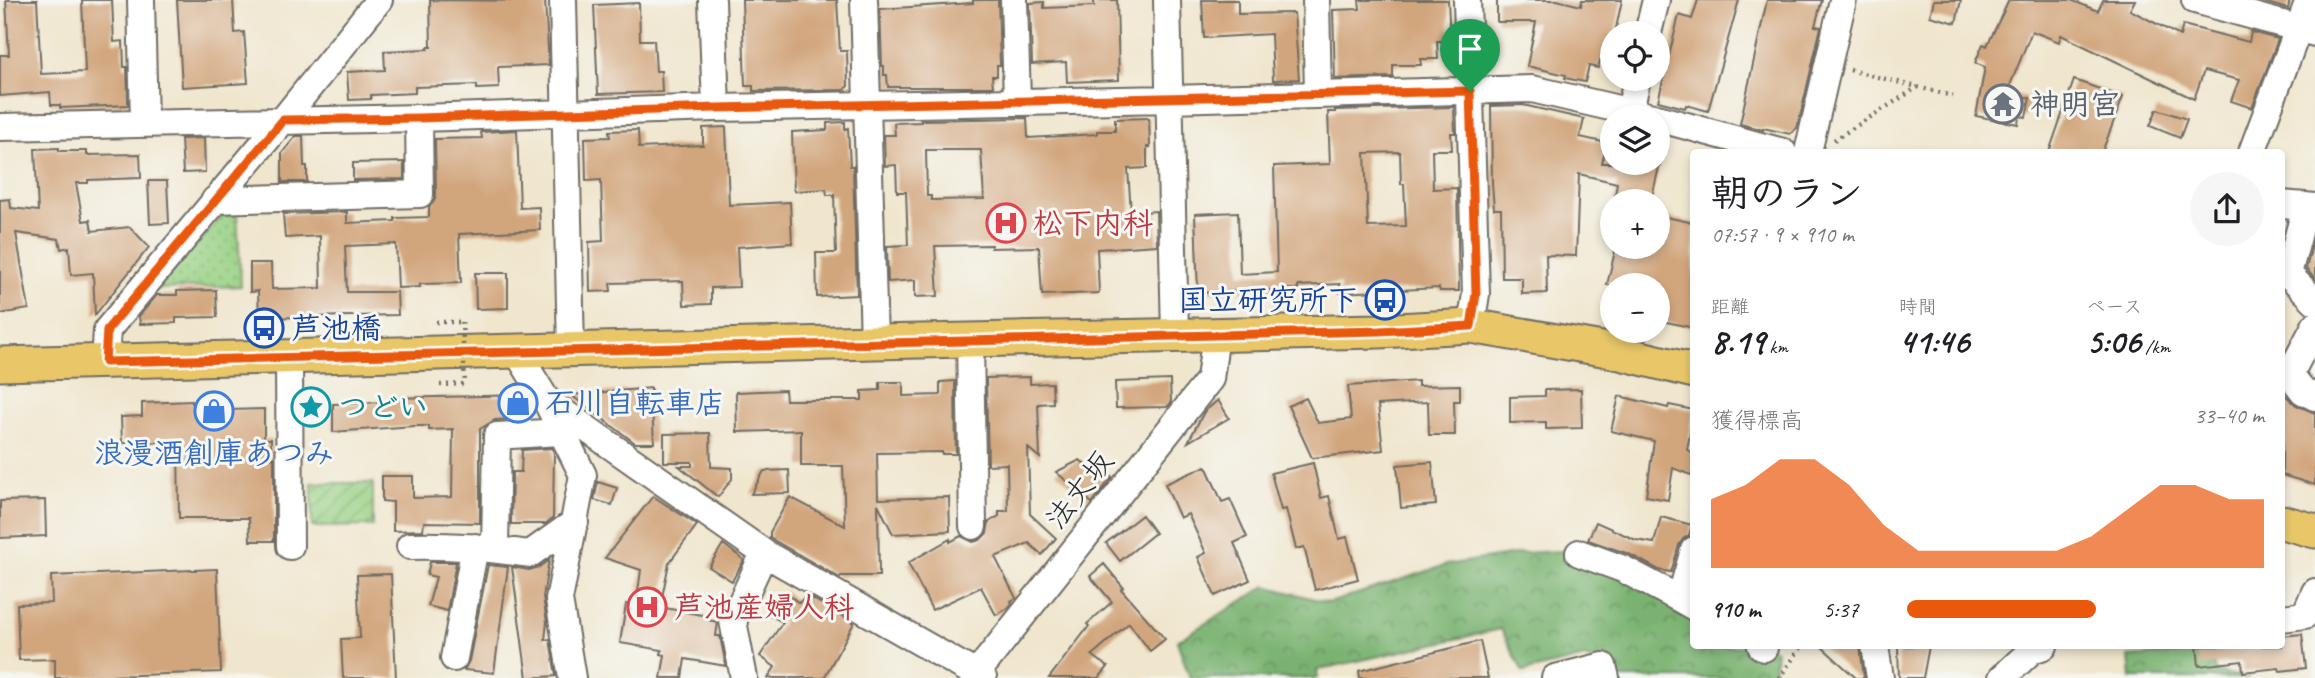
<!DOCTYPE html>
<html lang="ja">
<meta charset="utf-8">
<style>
:root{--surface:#fff;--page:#f6f6f6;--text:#202124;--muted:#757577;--accent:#ea580c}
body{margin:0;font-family:Caveat,"Klee One",sans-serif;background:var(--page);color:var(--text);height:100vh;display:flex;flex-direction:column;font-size:26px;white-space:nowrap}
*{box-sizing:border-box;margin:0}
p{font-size:23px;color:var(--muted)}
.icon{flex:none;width:38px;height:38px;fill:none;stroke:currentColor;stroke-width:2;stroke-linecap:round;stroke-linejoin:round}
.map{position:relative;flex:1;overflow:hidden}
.side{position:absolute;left:1690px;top:149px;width:595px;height:500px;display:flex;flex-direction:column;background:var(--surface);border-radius:7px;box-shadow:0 4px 10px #0003}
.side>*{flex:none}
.buttons{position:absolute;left:1600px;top:21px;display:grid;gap:14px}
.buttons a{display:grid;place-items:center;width:70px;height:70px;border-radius:50%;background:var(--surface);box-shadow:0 4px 10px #0003;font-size:35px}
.pin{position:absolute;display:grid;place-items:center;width:60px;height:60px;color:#fff;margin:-72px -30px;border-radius:50% 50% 50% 0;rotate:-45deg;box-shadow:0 0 7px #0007}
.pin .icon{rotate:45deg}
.round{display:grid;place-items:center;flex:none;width:74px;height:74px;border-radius:37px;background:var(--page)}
.headline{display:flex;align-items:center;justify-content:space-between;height:119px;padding:0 21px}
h1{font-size:38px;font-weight:600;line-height:52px}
.figures{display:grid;grid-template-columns:repeat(3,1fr);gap:10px;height:119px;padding:7px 21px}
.figures div{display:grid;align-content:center}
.figures b{font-size:35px;font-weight:600}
.figures small{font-size:19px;font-weight:400}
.figures p{font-size:19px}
.chart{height:196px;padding:14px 21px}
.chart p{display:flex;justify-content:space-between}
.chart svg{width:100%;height:126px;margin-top:7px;fill:var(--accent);opacity:.7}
ul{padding:0 21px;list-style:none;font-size:23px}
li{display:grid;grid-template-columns:112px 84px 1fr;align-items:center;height:52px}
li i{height:18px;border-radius:9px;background:var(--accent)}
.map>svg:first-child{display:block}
.forest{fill:url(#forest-crowns);stroke:#526f4e;stroke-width:2}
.park{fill:url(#park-dots);stroke:#627e57;stroke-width:2}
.garden{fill:url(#garden-furrows);stroke:#627e57;stroke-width:2}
.building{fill:#d2a67d;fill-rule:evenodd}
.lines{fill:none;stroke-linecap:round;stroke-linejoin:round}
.minor-casing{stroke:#706c64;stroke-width:30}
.major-casing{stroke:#706c64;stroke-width:37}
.path{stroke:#706c64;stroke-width:4.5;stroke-dasharray:2 5;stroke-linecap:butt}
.minor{stroke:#fff;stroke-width:26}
.major{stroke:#e9c769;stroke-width:33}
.path-bridge{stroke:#706c64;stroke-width:4.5;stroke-dasharray:2 5;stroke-linecap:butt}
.route-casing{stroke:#fff;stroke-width:14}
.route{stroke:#ea580c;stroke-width:9}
.labels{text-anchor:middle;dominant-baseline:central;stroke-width:6;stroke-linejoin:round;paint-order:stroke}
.worship-label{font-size:30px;font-weight:bold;fill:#5b616d;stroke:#f6f6f2;text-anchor:start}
.health-label{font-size:30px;font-weight:bold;fill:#be3a42;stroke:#f6f6f2;text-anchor:start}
.transit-label{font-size:30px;font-weight:bold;fill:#164399;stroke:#f6f6f2;text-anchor:end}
.shop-label{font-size:30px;font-weight:bold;fill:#366cbe;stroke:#f6f6f2;text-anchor:start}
.culture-label{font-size:30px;font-weight:bold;fill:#0d838f;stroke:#f6f6f2;text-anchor:start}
.street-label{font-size:30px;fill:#2b2b2b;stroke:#f6f6f2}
</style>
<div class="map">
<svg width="2315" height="678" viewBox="0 0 2315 678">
<defs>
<pattern id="forest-crowns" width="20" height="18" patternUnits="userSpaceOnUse" patternTransform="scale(1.75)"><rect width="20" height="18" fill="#7ab371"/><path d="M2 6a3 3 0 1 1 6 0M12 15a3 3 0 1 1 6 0" fill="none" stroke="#64925d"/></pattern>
<pattern id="park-dots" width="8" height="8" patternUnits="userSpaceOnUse" patternTransform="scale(1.75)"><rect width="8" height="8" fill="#98d183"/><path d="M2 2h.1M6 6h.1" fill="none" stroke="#7caa6b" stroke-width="1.8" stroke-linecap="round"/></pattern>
<pattern id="garden-furrows" width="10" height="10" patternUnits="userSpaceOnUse" patternTransform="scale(1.75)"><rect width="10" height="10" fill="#98d183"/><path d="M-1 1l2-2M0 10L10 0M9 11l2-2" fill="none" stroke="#7caa6b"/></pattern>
</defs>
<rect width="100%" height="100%" fill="#f6f6f2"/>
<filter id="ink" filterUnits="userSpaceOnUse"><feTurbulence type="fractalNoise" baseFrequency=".0143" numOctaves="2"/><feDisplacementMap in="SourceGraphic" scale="14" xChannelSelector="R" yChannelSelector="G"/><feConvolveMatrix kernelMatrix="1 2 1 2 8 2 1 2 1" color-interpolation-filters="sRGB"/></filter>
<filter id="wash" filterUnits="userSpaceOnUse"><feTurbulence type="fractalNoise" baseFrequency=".00686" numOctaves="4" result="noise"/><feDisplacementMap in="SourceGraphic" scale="28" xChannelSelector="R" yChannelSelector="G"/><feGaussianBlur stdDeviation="1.57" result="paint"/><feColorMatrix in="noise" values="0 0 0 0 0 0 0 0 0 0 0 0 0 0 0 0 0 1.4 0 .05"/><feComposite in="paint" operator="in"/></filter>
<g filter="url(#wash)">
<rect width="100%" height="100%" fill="#f0e6ce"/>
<path class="forest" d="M1582 550 1694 599V646H1769L1776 650 1774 678H1618L1616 673 1585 657 1523 672 1501 629 1317 670 1318 678H1190L1177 641 1266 586 1329 603 1446 565 1522 553Z
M2211 651 2216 672 2249 678H2131L2129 657Z"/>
<path class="park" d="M237 215 241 286 158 289 222 216Z"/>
<path class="garden" d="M312 483H373V526L312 527Z"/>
<g id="blocks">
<path class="building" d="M6 0H37L41 74 85 72 82 0H112L114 42 123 41 124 67H127L128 105 60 108V105H51L50 92 0 96V55H9Z
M177 0H233L235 33 244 32 248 83 182 87Z
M430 0 545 1 549 65 498 67 499 88 477 89V85L415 87V93L371 95V99L349 100 347 72 385 70 384 51 428 49V47H431Z
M742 0H837L840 51H847L848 86 844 90 753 91V86H745Z
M973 0H998L1000 65H997V76H992L993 87H888L887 75H884V66H882L880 9 973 3Z
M1094 0H1117L1119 80 1067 82 1066 62 1032 64 1030 3 1044 2V8L1094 6Z
M1202 0H1238V14L1294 13 1299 79 1273 80 1271 34 1204 38Z
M1359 0H1448L1450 41H1437L1438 59H1420L1421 65H1393V77L1335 79 1333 10 1360 9Z
M1497 0H1557L1581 6 1582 0H1622L1615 33H1612L1609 63 1600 61 1598 68 1589 66 1585 82 1565 78 1566 75 1527 66 1536 22H1497Z
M1698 0H1739L1708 111 1686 105 1685 108 1658 101 1679 15 1692 19Z
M1767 0H1822L1815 26 1821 27 1799 121 1797 128 1790 134 1763 128V130L1740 124Z
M1934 0H1961L1956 23 1930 16Z
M2009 0H2071L2098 11 2103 0H2135L2130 10 2180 36 2183 25 2249 42 2251 32 2278 39 2252 108 2231 101 2239 80 2204 71 2194 99 2061 35 2059 42 2032 31 2007 93 2030 98 2026 117 2019 116 2018 124 1976 116 1985 67 1975 63 1983 44 1987 46Z
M2257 0H2290L2288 9Z
M639 3 640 40H654L656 71H661L662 92 598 94 594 5Z
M2074 80 2123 97 2102 152H2049Z
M1523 105 1584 119 1580 137 1607 143 1602 163H1660L1651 201H1614L1617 183 1579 174 1576 256 1546 255 1547 293 1522 294V278H1502L1501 209H1494L1492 183 1491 106Z
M1454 107 1455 133H1451L1452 150H1432L1433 189 1457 188 1459 291H1440L1439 288 1340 293V284L1298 286V289L1198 293 1195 214 1238 212 1240 274 1277 272 1274 166 1330 164 1328 112H1335V110ZM1400 152 1401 184H1404L1406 226 1368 227 1365 153Z
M2157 109 2187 119 2180 138 2150 126Z
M1027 118 1028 138 1097 134V131H1115V119L1149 118 1150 147H1147V168L1128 169 1131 213 1156 211 1157 245 1097 249 1099 293 1042 295 1039 247 991 248V245L935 246 938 296 915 297V280L888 282 887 246 908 245 906 192H897L896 165 885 166 884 135H895L894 123 921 122V120ZM926 150H981L984 199 931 200V196H927Z
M845 122V129L848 128 850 166H853L857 295 817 297 816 253H836L834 195H827L826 189 794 191 792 132 827 130V123Z
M726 127 729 205 790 202 792 243 737 247 739 287 711 288V304L684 305 683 281 610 283 611 291 590 292 589 242 603 241 601 180 586 181 585 138 610 137 609 131 638 130 639 148 703 145V128Z
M517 130 520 208 539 207 540 230 459 234 461 283 420 284V287L398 288 396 244 345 246 347 292H397L398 315 259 318 258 291 250 292V263H271L272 289 321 288 320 236 285 238 283 214 347 212V223L395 221V218L429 217V207L434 201 436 194 435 139 482 138 481 132Z
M296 136H303L304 166H307V182H282V153Z
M204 138 205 172 183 173 181 139Z
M59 148V151H87V155L140 154 141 178 88 180V183H76L83 221 90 220 92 231 130 227 149 247 95 315 93 273 71 275 69 247 61 249 59 239 16 233 29 309 0 314V200L10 199 11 208 38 211 35 149Z
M404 162V179L353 180V163Z
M148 181H167L169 223 150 224Z
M1657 215 1694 223V328L1657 320V285H1607L1616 247H1657Z
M2315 234V279L2306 269Z
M475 273H508V308L476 309Z
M216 290 217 317 176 318V323L140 324 139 316 157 295H177V291Z
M1030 377V384L1052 383 1053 403 1038 404 1040 458 1028 448 1030 514 1056 538 1042 555 1029 543 995 557 1016 598 1011 601 1012 603 1008 608 996 615 981 587 932 610 908 563 950 539V542L961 536 973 542 980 540 987 533 989 522 999 516V511H1008L1007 464 988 465 986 378Z
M1170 380 1171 403 1167 407 1116 408 1115 382Z
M955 381 956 454H942V452L877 453 878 499 949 497 950 531 893 534 878 504 879 576H841L840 578 770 538V532L790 497 845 526 843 466H801V430L737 432 736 392 785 390 786 400H862V391L880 390V382H903V396L940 395V382Z
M1418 381V386L1460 385V401H1454L1455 435H1429L1428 402 1378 405 1383 450 1312 458 1288 406 1306 398 1318 423 1351 419 1348 386Z
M651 388 654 443H635L571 395Z
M1581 389 1582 428 1546 429V422L1510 423V397L1545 396V390Z
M2282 392 2296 405 2315 413V485L2282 475Z
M525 395 527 418 495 420 480 429V523L424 522 423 530 393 531V502L382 501V476H413V498L452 497 453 429 429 430V426H414L333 432V404L389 402V398Z
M1619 396 1668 408 1669 405 1694 410 1687 450 1694 453V476L1673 468 1668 500 1646 496 1654 441 1611 431Z
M1218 400 1229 418 1188 442 1204 412Z
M192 401V403L228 402 229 410 264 409V439H271V458H274V541H250L249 518H179L178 442 122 443 121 417 142 416V403Z
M710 433 711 467 732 468V479L718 497 679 466H692V462H664V434Z
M552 448 554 453 553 518 545 524H511L512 472H521L522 450Z
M1080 460 1095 473 1101 468 1112 477 1092 503 1056 472Z
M1432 462 1436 505 1401 508 1397 465Z
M1313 463 1321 498 1329 496 1339 539 1347 537 1358 579 1315 590 1304 547 1296 549 1286 509 1281 510 1271 473Z
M1206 466 1222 502 1230 499 1247 537 1234 543 1250 580 1215 596 1198 557 1206 553 1188 514 1180 518 1165 484Z
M789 470 790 493 751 494 764 471Z
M598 482 617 488 612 505 594 500Z
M653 496 697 525 669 563 660 607 707 616V620L718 622 716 636H720L726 666 685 659 682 678H661L665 655 661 654 662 650 620 643 626 604 636 606 641 570 605 558Z
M45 500 46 536 0 538V501Z
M1142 515 1155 533 1120 561 1106 543Z
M1661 517 1692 525 1689 535 1683 539 1679 545 1671 572 1659 570 1629 554 1588 540 1596 522 1636 540 1654 543Z
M723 544 744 560 732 581 709 567Z
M549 560 543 597 547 622 545 640 550 639 556 676 527 678 512 567 529 570 539 567Z
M430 562H456L447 611 428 606 436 577 427 575Z
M1104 564 1123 587 1121 589 1165 639 1150 651 1129 623 1092 655 1108 667 1099 678H1049L1089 626 1087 624 1112 602 1090 576Z
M488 565 508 567 494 673 464 670 469 661Z
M217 569 221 672 55 678V659L19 660 17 604 52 603 51 576Z
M391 574 396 678H343L341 639 360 638 357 575Z
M784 591 799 603 806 595 854 623 824 678H768L775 667 760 656 783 622 771 616Z
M2302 634 2306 668 2280 671 2279 668 2243 672 2242 661 2199 666 2197 646H2282V636Z
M1480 641 1488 678H1360L1359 671Z
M1821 646H1860L1864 678H1856Z
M1898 646H1929L1923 678H1899Z"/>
</g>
</g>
<g filter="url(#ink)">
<use href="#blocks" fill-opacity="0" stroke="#706c64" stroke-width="2"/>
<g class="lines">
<g class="minor-casing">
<path id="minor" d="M141 0 144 123
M563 0 571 350
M712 0 716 108
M864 0 874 342
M1014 0 1017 101
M1167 0 1175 334
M1316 0 1318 94
M1467 0 1476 294 1471 326
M2195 0 2315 33
M1648 33 1656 0
M1630 111 1637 79
M1657 118 1783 152
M0 127 419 118 716 108 1169 99 1532 89 1653 117
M1808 152 1843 0
M2252 152 2309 0
M215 200 420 194 419 118
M2282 204 2315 207
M2306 206 2288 274 2315 301
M970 341 973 526
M517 352 547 401 764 553 983 678
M289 358 290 546
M105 362 107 330 283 120 379 0
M2282 373 2290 374 2315 326
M2290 374 2303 391 2315 397
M547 402 583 475 559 600 572 678
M410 546C451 545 490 548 530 554L575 522
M495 549 497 436 561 432
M1694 550 1680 599 1694 607
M1579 553 1623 569 1680 599
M2282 618 2305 615 2315 592
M1761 646 1764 648
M1875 646 1880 678
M454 658 475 547
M744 678 733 621 764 553
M973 678 1210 379 1216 334
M1555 678 1603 666 1606 678
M2002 678 2032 650 2044 646"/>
</g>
<g class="major-casing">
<path id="major" d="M0 364 874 342 1379 331 1471 326 1608 350 1694 371
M2282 522 2315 531"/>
</g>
<path class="path" d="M1850 70 1953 96
M1834 140 1918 87
M436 322H462
M440 385 465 384
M1779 678 1802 646"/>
<use href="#minor" class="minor"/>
<use href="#major" class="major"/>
<path class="path-bridge" d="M462 322 465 384"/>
</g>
</g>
<g class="lines" filter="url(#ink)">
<g class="route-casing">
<path id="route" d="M1470 91 1476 294 1471 326 1379 331 105 362 107 330 283 120 419 118 716 108Z"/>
</g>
<use href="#route" class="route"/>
</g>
<defs>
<g id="temple-ring" transform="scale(2.0125)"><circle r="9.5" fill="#f6f6f2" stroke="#6b7280" stroke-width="1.5"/><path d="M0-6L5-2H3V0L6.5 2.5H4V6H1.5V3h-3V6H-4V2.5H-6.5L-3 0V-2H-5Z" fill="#6b7280"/></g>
<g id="hospital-ring" transform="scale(2.0125)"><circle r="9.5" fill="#f6f6f2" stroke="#e0444e" stroke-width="1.5"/><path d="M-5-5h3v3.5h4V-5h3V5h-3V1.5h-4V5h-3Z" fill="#e0444e"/></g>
<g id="bus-ring" transform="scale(2.0125)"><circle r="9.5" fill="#f6f6f2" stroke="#1a4fb4" stroke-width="1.5"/><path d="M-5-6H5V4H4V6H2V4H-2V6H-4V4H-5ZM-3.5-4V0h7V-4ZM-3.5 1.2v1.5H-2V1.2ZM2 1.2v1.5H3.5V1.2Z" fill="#1a4fb4"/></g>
<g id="shop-ring" transform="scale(2.0125)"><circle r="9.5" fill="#f6f6f2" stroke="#3f7fe0" stroke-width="1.5"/><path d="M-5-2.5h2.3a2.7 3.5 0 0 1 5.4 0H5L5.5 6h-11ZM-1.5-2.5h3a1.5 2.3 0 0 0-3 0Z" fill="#3f7fe0"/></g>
<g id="sight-ring" transform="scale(2.0125)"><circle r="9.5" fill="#f6f6f2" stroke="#0f9aa8" stroke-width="1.5"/><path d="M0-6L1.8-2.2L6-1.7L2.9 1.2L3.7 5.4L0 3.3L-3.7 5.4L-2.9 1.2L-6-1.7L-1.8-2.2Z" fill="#0f9aa8"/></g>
</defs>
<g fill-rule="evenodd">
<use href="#temple-ring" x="2003" y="104"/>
<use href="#hospital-ring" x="1006" y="223"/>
<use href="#bus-ring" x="1385" y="300"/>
<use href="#bus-ring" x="264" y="328"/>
<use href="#shop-ring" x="518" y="403"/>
<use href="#sight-ring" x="311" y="407"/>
<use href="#shop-ring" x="214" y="411"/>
<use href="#hospital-ring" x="647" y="607"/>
</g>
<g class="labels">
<g class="worship-label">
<text x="2030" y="104">神明宮</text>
</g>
<g class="health-label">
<text x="1033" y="223">松下内科</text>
<text x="674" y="607">芦池産婦人科</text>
</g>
<g class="transit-label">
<text x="1358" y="300">国立研究所下</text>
<text x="291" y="328" text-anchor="start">芦池橋</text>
</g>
<g class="shop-label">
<text x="545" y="403">石川自転車店</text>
<text x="214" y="453" text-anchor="middle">浪漫酒創庫あつみ</text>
</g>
<g class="culture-label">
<text x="338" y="407">つどい</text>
</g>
<g class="street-label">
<text transform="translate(1079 490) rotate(-52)">法丈坂</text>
</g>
</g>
</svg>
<div class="buttons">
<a><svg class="icon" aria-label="locate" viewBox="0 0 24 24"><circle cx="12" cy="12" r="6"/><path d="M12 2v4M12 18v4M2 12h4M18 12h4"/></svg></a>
<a><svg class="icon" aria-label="layers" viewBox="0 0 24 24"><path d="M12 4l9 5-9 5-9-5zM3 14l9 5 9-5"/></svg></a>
<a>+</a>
<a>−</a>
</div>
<div class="pin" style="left:1470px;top:91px;background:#1e9e55"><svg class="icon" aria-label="arrive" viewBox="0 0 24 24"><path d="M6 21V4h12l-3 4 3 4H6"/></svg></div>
<section class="side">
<div class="headline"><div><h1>朝のラン</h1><p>07:57 · 9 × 910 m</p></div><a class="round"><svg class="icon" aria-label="share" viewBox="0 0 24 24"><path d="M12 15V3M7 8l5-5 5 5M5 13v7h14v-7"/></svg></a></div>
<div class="figures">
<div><p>距離</p><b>8.19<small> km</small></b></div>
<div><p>時間</p><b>41:46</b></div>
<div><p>ペース</p><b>5:06<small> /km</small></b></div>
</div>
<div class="chart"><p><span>獲得標高</span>33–40 m</p>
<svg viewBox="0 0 160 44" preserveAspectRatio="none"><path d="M0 44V20L10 15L20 6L30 6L40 15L50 29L60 38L70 38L80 38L90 38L100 38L110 33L120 24L130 15L140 15L150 20L160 20V44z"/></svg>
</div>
<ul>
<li><b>910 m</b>5:37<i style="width:53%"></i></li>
</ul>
</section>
</div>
